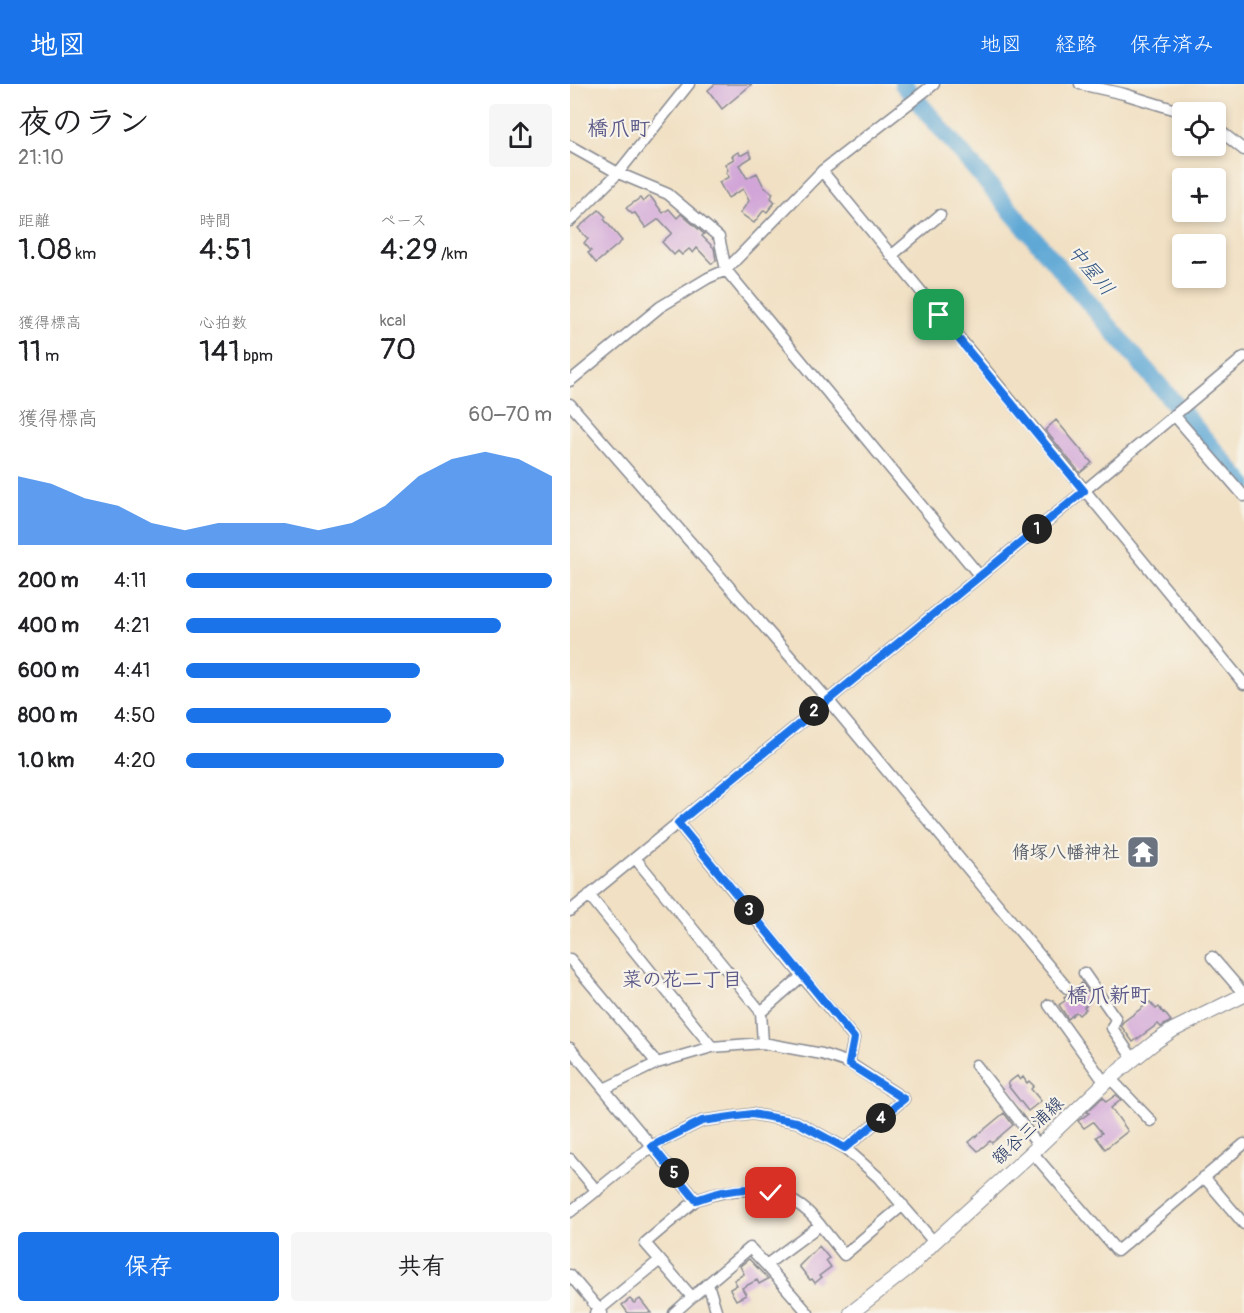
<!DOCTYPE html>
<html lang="ja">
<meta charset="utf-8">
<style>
:root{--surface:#fff;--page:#f6f6f6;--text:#202124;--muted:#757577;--accent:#1a73e8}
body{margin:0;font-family:Pangolin,"Klee One",sans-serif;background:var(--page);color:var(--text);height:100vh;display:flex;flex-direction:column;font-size:22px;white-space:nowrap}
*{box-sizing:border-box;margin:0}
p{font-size:20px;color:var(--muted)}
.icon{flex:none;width:33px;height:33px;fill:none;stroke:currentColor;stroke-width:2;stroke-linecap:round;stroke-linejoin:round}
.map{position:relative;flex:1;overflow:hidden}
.sheet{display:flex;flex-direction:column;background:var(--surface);width:570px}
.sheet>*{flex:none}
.tools{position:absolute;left:602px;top:18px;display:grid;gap:12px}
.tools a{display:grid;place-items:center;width:54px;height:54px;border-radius:6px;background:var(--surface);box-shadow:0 3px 9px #0003;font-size:30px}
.pin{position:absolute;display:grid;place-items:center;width:51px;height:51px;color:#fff;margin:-26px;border-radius:12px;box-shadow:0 3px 9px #0006}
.km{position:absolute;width:30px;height:30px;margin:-15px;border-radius:50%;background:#222;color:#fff;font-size:16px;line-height:30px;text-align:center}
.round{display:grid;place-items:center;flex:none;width:63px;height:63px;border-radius:6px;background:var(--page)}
.overview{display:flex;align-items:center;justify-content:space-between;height:102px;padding:0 18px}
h1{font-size:33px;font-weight:600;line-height:45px}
.stats{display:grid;grid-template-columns:repeat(3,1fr);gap:9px;height:102px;padding:6px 18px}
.stats div{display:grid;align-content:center}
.stats b{font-size:30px;font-weight:600}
.stats small{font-size:16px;font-weight:400}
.stats p{font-size:16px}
.chart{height:168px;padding:12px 18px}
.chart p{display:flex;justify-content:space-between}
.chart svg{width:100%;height:108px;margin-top:6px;fill:var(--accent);opacity:.7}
.primary-button{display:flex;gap:12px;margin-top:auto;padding:12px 18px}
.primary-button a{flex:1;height:69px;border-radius:6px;background:var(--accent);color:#fff;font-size:24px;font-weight:600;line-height:69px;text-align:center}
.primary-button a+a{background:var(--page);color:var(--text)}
ul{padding:0 18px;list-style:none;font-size:20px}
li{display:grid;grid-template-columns:96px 72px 1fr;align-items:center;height:45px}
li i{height:15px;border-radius:8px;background:var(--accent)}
header{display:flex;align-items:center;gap:36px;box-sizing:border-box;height:84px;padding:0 30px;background:var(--accent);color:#fff}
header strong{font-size:28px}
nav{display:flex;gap:33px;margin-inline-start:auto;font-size:21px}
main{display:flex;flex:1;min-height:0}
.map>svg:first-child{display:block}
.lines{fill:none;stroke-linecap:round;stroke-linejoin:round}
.river{stroke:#5ea8d6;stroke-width:18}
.building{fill:#d1a5d8}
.minor-casing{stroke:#868890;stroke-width:13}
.major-casing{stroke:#868890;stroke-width:16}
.minor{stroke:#fff;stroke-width:10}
.major{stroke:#fff;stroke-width:14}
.route-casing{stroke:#fff;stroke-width:12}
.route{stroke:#1a73e8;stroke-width:8}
.labels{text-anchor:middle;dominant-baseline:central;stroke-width:4.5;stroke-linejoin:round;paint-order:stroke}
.worship-label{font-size:18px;font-weight:bold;fill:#5b616d;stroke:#f7f3e8;text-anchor:end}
.street-label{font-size:18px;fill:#1b2f5e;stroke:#f7f3e8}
.water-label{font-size:20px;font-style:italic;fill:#2f5382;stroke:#f7f3e8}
.neighbourhood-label{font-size:20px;font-weight:bold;fill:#5b5889;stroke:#f7f3e8}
.quarter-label{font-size:21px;font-weight:bold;fill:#5b5889;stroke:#f7f3e8}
</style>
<header>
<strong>地図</strong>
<nav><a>地図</a><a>経路</a><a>保存済み</a></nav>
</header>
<main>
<section class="sheet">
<div class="overview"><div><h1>夜のラン</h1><p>21:10</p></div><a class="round"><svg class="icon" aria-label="share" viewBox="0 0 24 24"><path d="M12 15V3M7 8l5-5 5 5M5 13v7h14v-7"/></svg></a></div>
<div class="stats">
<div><p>距離</p><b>1.08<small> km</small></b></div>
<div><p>時間</p><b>4:51</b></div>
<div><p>ペース</p><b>4:29<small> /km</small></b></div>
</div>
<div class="stats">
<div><p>獲得標高</p><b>11<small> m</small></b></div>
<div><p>心拍数</p><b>141<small> bpm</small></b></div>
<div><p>kcal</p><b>70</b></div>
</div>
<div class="chart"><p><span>獲得標高</span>60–70 m</p>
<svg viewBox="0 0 160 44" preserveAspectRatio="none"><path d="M0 44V16L10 19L20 25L30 28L40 35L50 38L60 35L70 35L80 35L90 38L100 35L110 28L120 16L130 9L140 6L150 9L160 16V44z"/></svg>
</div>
<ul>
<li><b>200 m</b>4:11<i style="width:100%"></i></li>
<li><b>400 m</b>4:21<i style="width:86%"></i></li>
<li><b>600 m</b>4:41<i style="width:64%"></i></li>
<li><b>800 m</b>4:50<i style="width:56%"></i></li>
<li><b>1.0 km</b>4:20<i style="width:87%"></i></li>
</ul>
<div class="primary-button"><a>保存</a><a>共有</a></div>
</section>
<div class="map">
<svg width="674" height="1229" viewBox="0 0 674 1229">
<rect width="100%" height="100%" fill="#f7f3e8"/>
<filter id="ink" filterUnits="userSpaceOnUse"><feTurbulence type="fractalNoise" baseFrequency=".0167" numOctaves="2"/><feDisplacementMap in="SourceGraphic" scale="12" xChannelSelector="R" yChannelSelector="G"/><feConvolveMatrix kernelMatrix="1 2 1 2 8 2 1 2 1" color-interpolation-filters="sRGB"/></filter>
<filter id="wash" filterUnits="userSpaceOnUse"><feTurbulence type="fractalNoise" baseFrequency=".008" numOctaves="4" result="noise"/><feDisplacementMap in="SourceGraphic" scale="24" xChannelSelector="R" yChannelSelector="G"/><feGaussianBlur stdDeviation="1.35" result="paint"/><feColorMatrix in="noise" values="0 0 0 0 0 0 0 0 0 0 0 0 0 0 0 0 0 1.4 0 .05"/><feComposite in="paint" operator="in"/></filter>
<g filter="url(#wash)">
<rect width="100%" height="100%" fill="#f1e0c3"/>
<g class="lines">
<path class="river" d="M333 0 674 401"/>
</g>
<g id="blocks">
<path class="building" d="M145 0H182L152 25 138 6Z
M179 67 182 73 169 81 177 94 187 89 194 103 203 109 201 114 205 118 197 128 194 126 184 139 170 129 179 117 173 105 158 114 149 98 159 93 156 88 158 86 155 80 164 75 162 72 168 68 170 71H172Z
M80 112 93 129 99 125 107 134 111 130 134 150 132 152 144 164 146 176 142 180 127 164 123 169 119 165 112 171 108 167 104 171 92 158 102 149 89 135 76 144 65 129 62 130 56 124 70 114 73 118Z
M29 126 36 133 34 135 52 157 26 179 18 169 21 167 14 159 18 155 8 144Z
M486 336 522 379 510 389 475 346Z
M512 899 518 907 512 912 518 919 514 923 516 925 509 931 506 928 498 935 489 921 496 916 494 914 502 909 504 905Z
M580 918 586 925 589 923 593 929 594 928 601 937 591 943 588 940 563 958 551 942 553 938Z
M447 992 450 996 453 993 457 999 459 997 464 1002 461 1005 471 1017 458 1027 439 1003 440 1002 438 999Z
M546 1011 551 1016 541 1024 558 1047 535 1065 526 1053 532 1049 523 1038 514 1044 508 1037 519 1029 517 1028 533 1013 536 1018Z
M434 1029 443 1041 422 1059 420 1057 408 1067 399 1058Z
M249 1162 259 1174 256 1176 261 1183 249 1192 251 1194 245 1199 242 1195 240 1196 229 1182Z
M179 1175 198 1195 189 1200 187 1196 172 1204 176 1211 166 1216 160 1205 167 1201 164 1196 174 1190 170 1182Z
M60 1215 64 1219 70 1215 81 1229H58L52 1221Z"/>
</g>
</g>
<g filter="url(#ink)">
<use href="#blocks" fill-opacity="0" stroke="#868890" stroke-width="1.5"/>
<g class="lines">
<g class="minor-casing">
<path id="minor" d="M510 0 554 10 613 28
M645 45 654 50 674 66
M0 62 48 89 98 110 149 153 156 186 409 491
M252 87 674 600
M0 137 48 89 119 0
M321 172 370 131
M0 297 90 223 138 194 156 186 252 87 364 0
M0 320 258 616 497 904
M604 331 674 412
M108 739 232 892 191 928
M65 774 191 928 193 959
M19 811 142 963
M0 827 514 407 674 273
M642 873 674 910
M0 875 87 979
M514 889 546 935 542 944 563 975
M232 892 284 954 279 979
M479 921 535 999
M0 964 126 1116 75 1159 122 1213 180 1164 196 1181 250 1141 274 1171 333 1121
M406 981 469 1062
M540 994 581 1037
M34 1005 87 979 142 963 193 959 252 970 279 979 334 1015 275 1064
M462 1068 547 1167 674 1060
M0 1075 27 1107
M634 1093 674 1140
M126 1116C170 1100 219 1100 250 1141
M0 1128 82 1062 132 1037 182 1030 227 1038 275 1064 308 1093 364 1158
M196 1181 238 1229
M0 1191 32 1229
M138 1200 147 1229
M25 1229 90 1176
M104 1229 122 1213"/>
</g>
<g class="major-casing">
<path id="major" d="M281 1229 342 1181 364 1158 469 1062 540 994 585 958 603 946 674 911"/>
</g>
<use href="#minor" class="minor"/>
<use href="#major" class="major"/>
</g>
</g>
<g class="lines" filter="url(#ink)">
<g class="route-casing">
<path id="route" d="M201 1109C194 1107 185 1105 178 1105 160 1105 142 1110 126 1116L82 1062 132 1037 182 1030 227 1038 275 1064 334 1015 279 980 284 954 108 739 514 407 369 231"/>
</g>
<use href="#route" class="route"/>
</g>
<defs>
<g id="temple-square" transform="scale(1.725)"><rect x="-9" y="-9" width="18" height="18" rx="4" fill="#6b7280" stroke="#f7f3e8"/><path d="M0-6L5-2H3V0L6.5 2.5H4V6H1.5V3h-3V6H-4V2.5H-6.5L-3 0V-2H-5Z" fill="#fff"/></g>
</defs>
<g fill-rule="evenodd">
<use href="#temple-square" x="573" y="768"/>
</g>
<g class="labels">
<g class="worship-label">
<text x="550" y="768">脩塚八幡神社</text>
</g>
<g class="street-label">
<text transform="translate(458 1047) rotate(-43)">額谷三浦線</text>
</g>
<g class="water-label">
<text transform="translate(521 186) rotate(50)">中屋川</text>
</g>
<g class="neighbourhood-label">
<text x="112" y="895">菜の花二丁目</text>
</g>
<g class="quarter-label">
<text x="49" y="44">橋爪町</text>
<text x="539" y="911">橋爪新町</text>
</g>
</g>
</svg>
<div class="tools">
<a><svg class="icon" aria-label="locate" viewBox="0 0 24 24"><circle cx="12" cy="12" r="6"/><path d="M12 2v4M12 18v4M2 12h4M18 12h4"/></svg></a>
<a>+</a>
<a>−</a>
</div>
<div class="pin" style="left:369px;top:231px;background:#1e9e55"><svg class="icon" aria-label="arrive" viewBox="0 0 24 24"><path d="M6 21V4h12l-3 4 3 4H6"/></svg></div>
<div class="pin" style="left:201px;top:1109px;background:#d93025"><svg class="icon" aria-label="check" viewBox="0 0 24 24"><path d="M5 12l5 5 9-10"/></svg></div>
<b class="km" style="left:467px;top:445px">1</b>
<b class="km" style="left:244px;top:627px">2</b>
<b class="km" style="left:179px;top:826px">3</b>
<b class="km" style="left:311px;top:1034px">4</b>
<b class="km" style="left:104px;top:1089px">5</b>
</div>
</main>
